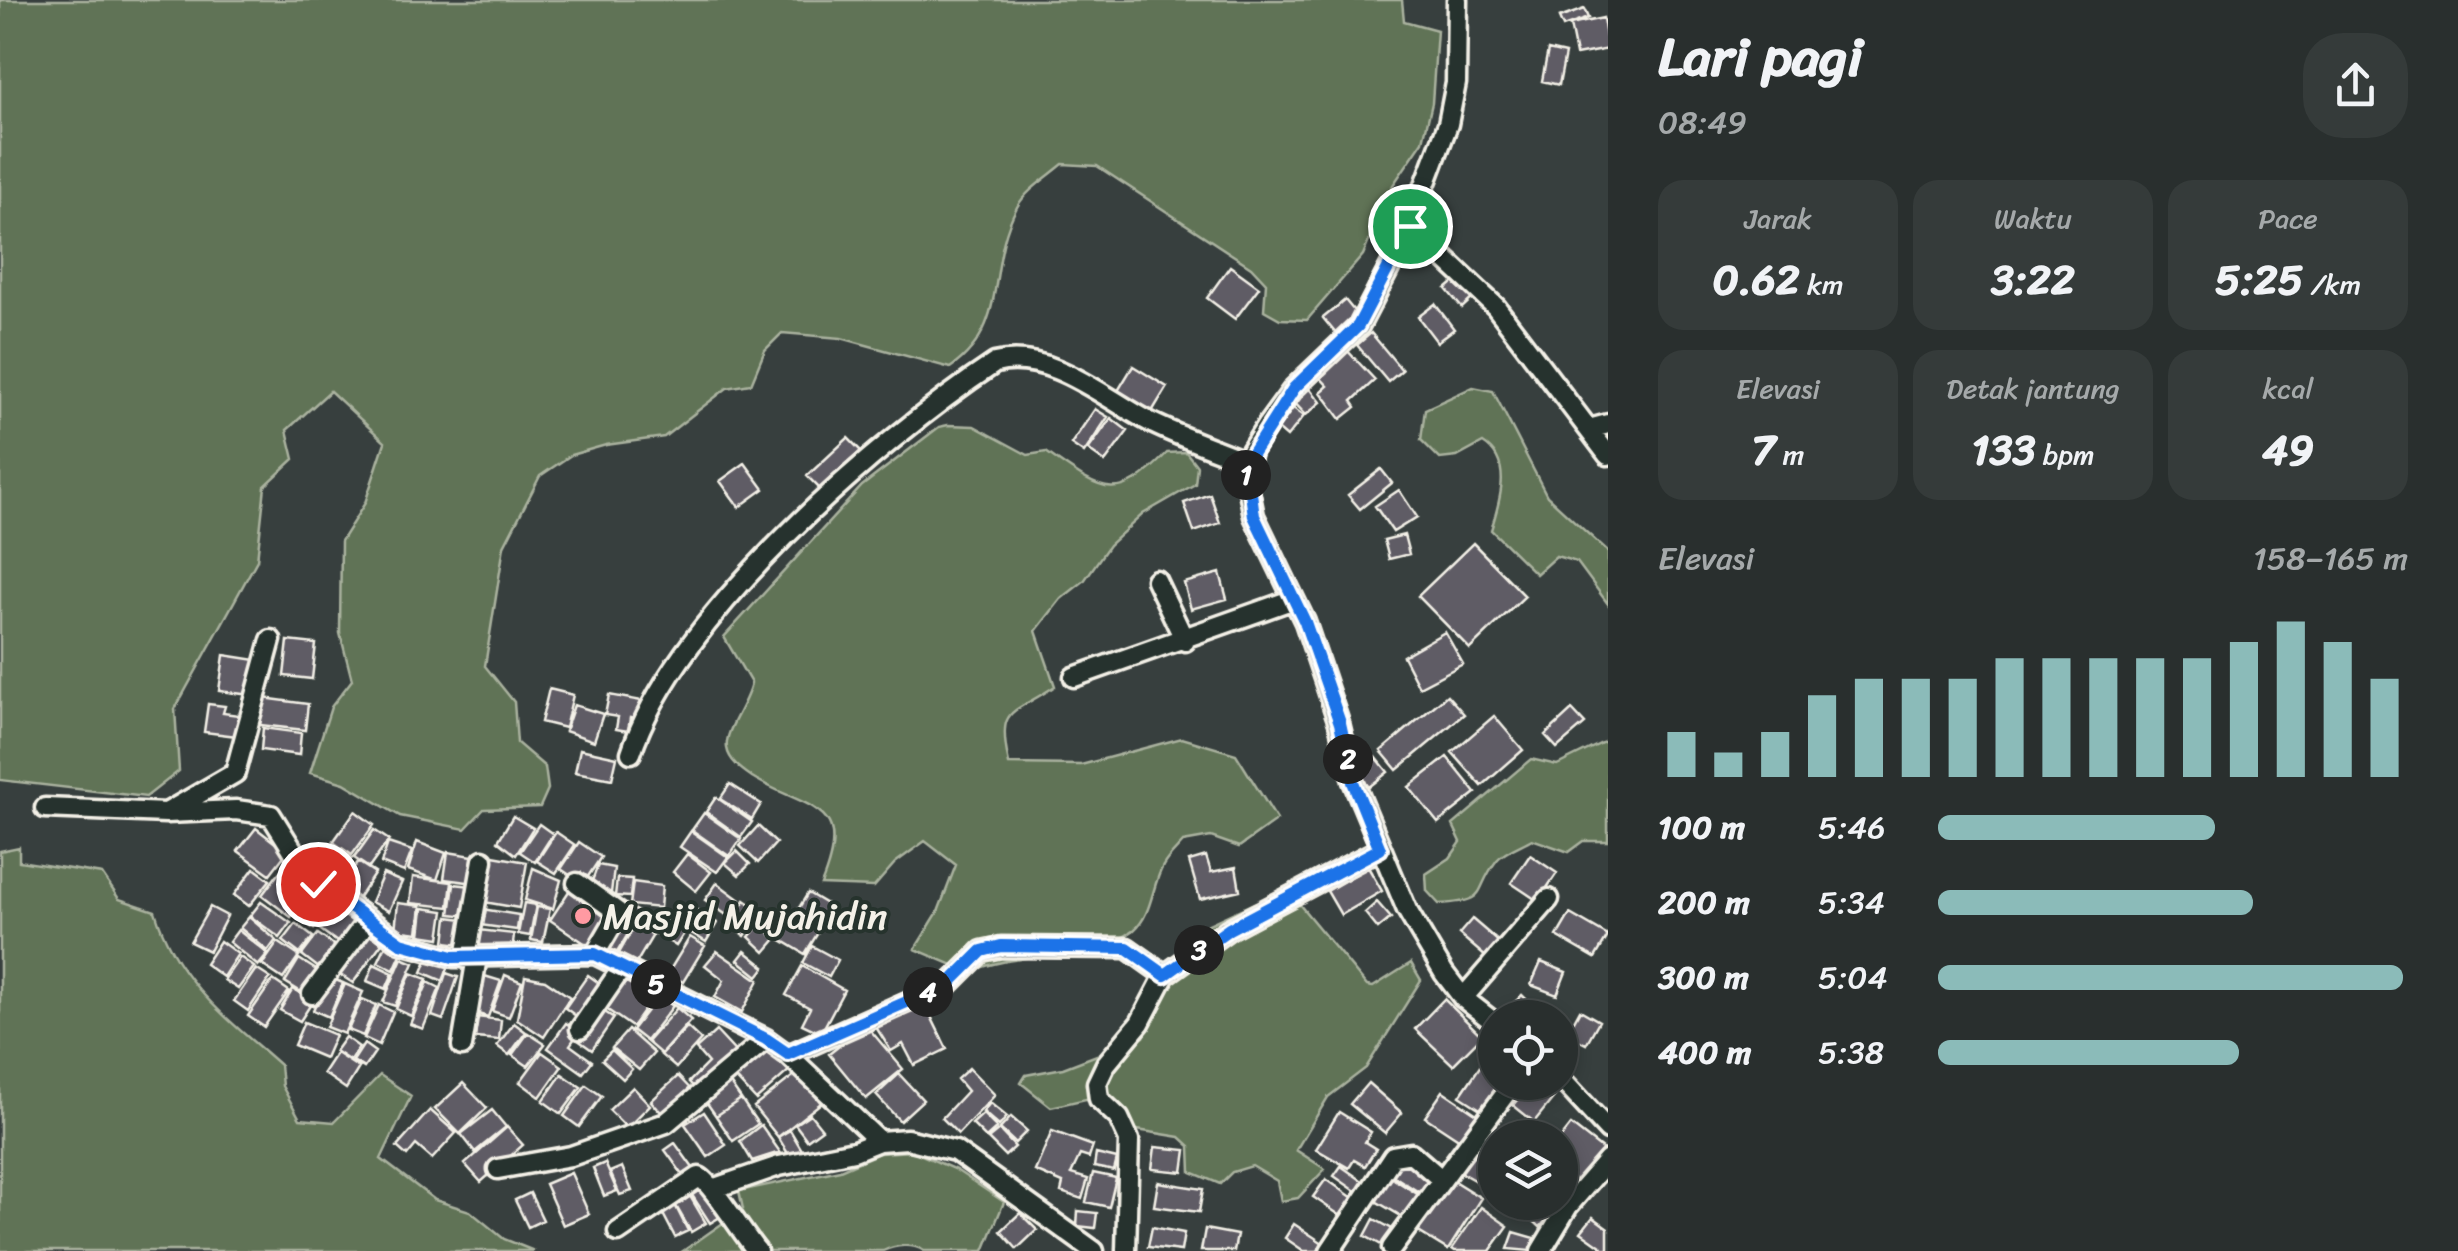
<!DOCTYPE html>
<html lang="id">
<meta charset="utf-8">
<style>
:root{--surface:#292f2e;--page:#353b3a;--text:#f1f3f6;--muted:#a5a9aa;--line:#454a4a;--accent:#8bbbb9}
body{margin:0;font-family:Sriracha,sans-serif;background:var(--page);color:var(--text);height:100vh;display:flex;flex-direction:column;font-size:38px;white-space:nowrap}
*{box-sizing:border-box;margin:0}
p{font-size:32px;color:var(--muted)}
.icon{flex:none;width:55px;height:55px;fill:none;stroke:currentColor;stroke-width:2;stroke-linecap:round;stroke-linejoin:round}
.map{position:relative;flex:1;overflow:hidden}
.drawer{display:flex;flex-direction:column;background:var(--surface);width:850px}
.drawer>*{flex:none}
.controls{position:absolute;left:1478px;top:1000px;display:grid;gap:20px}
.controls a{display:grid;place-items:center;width:100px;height:100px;border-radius:50%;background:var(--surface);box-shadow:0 5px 15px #0003,0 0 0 2px var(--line);font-size:50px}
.pin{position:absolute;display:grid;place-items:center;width:85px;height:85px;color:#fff;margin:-42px;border:5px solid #fff;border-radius:50%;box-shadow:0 2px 10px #0007}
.km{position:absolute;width:50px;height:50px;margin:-25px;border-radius:50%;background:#222;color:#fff;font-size:28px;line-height:50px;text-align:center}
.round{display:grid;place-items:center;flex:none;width:105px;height:105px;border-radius:40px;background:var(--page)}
.overview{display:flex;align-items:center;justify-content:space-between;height:170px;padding:0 50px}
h1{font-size:55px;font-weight:700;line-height:75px}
.metrics{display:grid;grid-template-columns:repeat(3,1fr);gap:15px;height:170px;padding:10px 50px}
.metrics div{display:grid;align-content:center;border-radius:25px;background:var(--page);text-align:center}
.metrics b{font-size:42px;font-weight:700}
.metrics small{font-size:28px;font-weight:400}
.metrics p{font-size:28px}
.chart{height:280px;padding:20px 50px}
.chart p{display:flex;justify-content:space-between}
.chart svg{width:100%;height:180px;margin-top:10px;stroke:var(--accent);stroke-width:6}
ul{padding:0 50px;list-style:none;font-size:32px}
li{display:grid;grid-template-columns:160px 120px 1fr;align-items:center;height:75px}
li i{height:25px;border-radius:12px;background:var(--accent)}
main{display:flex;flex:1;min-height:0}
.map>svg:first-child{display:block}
.green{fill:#607356;stroke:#aab29f;stroke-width:2.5}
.building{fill:#5f5b65;stroke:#f4f1e8;stroke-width:2.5}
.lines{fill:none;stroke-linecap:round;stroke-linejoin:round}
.street-casing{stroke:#f4f1e8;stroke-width:25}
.street{stroke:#26332d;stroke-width:18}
.route-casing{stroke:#fff;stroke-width:20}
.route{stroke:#1a73e8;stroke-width:12}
.poi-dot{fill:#ff9aa2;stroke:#26332d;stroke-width:4}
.labels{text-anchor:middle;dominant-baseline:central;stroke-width:8;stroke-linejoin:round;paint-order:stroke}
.poi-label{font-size:38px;fill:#f4f1e8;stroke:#26332d;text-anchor:start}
</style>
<main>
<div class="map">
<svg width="1608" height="1251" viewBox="0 0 1608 1251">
<rect width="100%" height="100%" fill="#373f3e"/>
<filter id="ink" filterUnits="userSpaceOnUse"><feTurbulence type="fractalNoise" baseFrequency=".01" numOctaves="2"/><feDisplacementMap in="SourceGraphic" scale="20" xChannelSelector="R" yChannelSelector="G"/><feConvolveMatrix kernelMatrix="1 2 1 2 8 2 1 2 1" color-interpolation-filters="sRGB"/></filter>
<g filter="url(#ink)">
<path class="green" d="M0 0H1402L1404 21 1437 30 1432 103 1423 141 1393 185 1363 255 1307 320 1280 319 1264 310 1266 283 1251 267 1097 166 1063 164C1049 176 1026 190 1017 207 985 266 1011 325 950 368L841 338 782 333 765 350 751 384 727 388 664 437 606 445 571 455 540 476 504 546 485 666 514 702 517 743 545 767 548 789 540 807 484 809 465 829 400 816 344 783 310 773 331 707 352 680 340 633 341 541 365 503 385 442 330 391 287 430 294 459 265 486 257 560 175 709 179 771 146 797 0 780Z
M1473 387 1493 391 1547 496 1608 552V604L1577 562 1556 556 1536 574 1491 530C1499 503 1514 462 1483 443L1457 457 1440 459 1421 440 1425 409Z
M948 425 974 426 1028 455 1046 452C1103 492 1116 506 1167 453L1186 452 1197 466 1195 484 1143 514 1109 545 1084 581 1061 599 1036 631 1055 686C1012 716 996 705 1009 764L1081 765 1182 738 1236 754 1277 820 1239 847 1211 837 1183 842C1176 850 1167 858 1163 866 1152 885 1152 915 1134 930 1100 958 1016 951 969 972L915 949 938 912 956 865 925 841 895 863 874 887 821 885C855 801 809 812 752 777 742 770 729 761 727 748 724 731 748 703 751 683L724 637 862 486 939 427Z
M1608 740V841H1584L1569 852 1532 839C1522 845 1504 851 1497 860 1472 893 1491 901 1439 904L1427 891 1426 874 1450 858 1461 842 1453 825 1531 759 1557 765Z
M19 847V861L102 874 119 899 155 911C176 981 227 1018 280 1065L282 1086 300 1119 334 1122 380 1075 411 1096 381 1159 435 1200 470 1211 504 1239 534 1251H0V851Z
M1254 903 1299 904 1367 986 1373 987 1411 963 1421 980 1366 1068 1328 1097 1296 1150 1325 1169 1298 1198 1281 1201 1277 1181 1252 1166 1232 1172 1220 1184 1191 1172 1190 1146 1180 1137 1131 1129 1090 1098 1051 1107 1021 1083 1026 1075 1063 1068 1144 1037 1198 929Z
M913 1151 956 1170 1004 1202 984 1251H924C913 1243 895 1245 883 1251H683L743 1209 739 1191 840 1170 879 1153Z"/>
<path class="building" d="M1584 9 1588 18 1563 27 1559 18Z
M1603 18 1608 49 1576 55 1570 25Z
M1548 50 1565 54 1559 85 1542 81Z
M1230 266 1259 287 1235 319 1207 298Z
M1460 277 1475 296 1462 308 1446 289Z
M1345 300 1359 317 1337 335 1323 318Z
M1435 304 1454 329 1437 342 1418 317Z
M1371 333 1402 370 1388 382 1357 345Z
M1344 347 1375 380 1352 401 1356 407 1341 419 1321 392 1328 386 1316 373Z
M1133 366 1167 387 1150 415 1116 394Z
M1308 386 1321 402 1306 415 1292 400Z
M1288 404 1304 416 1287 437 1272 424Z
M1095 409 1108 417 1084 453 1071 444Z
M1111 418 1128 431 1105 462 1088 450Z
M848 438 861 451 820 489 807 476Z
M745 463 764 489 739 507 720 481Z
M1381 469 1392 483 1360 509 1348 495Z
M1399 490 1417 517 1393 532 1375 506Z
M1210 494 1220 523 1194 532 1184 503Z
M1404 535 1409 554 1389 559 1384 540Z
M1473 543 1525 596 1470 649 1418 596Z
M1220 573 1227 599 1191 609 1184 583Z
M1445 632 1463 664 1419 687 1403 656Z
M288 641 316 644 312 679 284 676Z
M224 655 256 660 251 695 219 691Z
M549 689 573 695 565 728 541 722Z
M609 695 647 702 643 720 630 718 628 731 616 729 618 717 605 715Z
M1447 695 1464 714 1397 770 1381 751Z
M263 698 308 704 305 730 260 725Z
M208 704 225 706 223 713 239 715 237 736 204 732Z
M574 705 603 714 594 741 565 731Z
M1572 710 1585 724 1557 748 1545 735Z
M1494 716 1523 750 1482 786 1452 752Z
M263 728 301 733 299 755 261 750Z
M580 749 617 757 612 779 575 772Z
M1376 757 1388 772 1369 787 1357 772Z
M1447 757 1476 793 1438 823 1409 787Z
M730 784 761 804 752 819 720 799Z
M716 797 752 822 741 837 706 812Z
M355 811 374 825 352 855 333 842Z
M704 813 741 839 729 856 692 830Z
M513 816 533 828 516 855 498 841Z
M539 824 553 834 535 862 520 852Z
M758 826 776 843 758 863 740 846Z
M256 828 287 852 270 874 238 851Z
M374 830 389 840 369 868 354 858Z
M691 831 728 857 717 872 680 847Z
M556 832 575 845 556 873 537 861Z
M417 842 446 853 437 880 408 870Z
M579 842 601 857 583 884 561 869Z
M388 843 412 851 404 872 381 863Z
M335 846 352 858 331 887 314 875Z
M737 851 750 864 739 875 725 863Z
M448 852 479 857 475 883 444 879Z
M687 854 711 872 696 891 673 872Z
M1530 855 1557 873 1538 901 1511 883Z
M493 856 527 862 519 908 484 902Z
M1206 856 1211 872 1236 867 1240 890 1200 899 1189 861Z
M358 862 375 873 357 900 340 889Z
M598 865 614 868 610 902 589 889Z
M1368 867 1382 891 1341 915 1327 891Z
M254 868 270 880 249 906 234 895Z
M533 868 561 880 553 909 525 900Z
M281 870 310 891 291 917 262 895Z
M383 874 402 882 389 911 371 902Z
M413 877 452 882 449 907 410 903Z
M617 878 632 879 630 897 615 896Z
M633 882 662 886 660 908 630 905Z
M717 883 740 900 728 916 705 900Z
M454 884 472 886 469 916 450 914Z
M573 885 616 912 592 948 550 920Z
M311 892 331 906 314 929 294 915Z
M808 893 833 908 805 954 780 939Z
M745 900 761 911 745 936 729 925Z
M261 902 291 923 280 938 250 916Z
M1377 902 1391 918 1378 929 1365 913Z
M398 903 421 906 418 933 395 930Z
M524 903 536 905 530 936 518 934Z
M334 905 361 925 344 947 318 928Z
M210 907 227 916 209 951 190 942Z
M537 907 550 909 543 942 531 940Z
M629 907 657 922 653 930 625 916Z
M423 908 444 911 440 938 420 935Z
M482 909 519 915 517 930 480 925Z
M697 910 717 923 706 942 685 929Z
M1570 914 1608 936 1595 958 1557 936Z
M621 916 634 924 615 956 601 948Z
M249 917 276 940 268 951 240 928Z
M448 917 464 919 461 944 445 942Z
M664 918 685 932 676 946 654 932Z
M1472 919 1500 943 1487 958 1459 934Z
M296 924 313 937 300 954 283 941Z
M760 924 776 939 765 952 749 937Z
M635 925 653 935 634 967 617 957Z
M365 927 384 940 353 983 334 971Z
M238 930 268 954 258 966 229 942Z
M479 930 514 934 512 955 477 951Z
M318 934 341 950 324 972 302 955Z
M690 937 705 946 683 982 668 973Z
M220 941 238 954 223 977 205 964Z
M278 942 299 956 283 979 262 965Z
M386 945 402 952 394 970 378 962Z
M812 946 838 960 829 977 803 963Z
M717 951 759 980 742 1012 715 997 724 980 705 965Z
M745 951 765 967 758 976 738 960Z
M240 957 254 967 238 989 224 980Z
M402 958 414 963 395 1006 383 1002Z
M428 958 449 966 443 981 422 972Z
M299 959 321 973 306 995 285 982Z
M1541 962 1566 972 1557 995 1531 985Z
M374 964 393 973 386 989 367 981Z
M802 966 844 990 821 1033 802 1024 810 1008 786 995Z
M256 969 270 978 248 1011 234 1001Z
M411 973 427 979 411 1016 396 1009Z
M446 973 458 977 443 1020 432 1016Z
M621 973 654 996 632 1027 599 1004Z
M478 974 501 981 488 1017 468 1011Z
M505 975 522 982 509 1017 492 1011Z
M588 975 606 988 583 1021 565 1008Z
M525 976 545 980 570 997 544 1037 517 1019Z
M328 977 343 983 329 1017 313 1010Z
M273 980 289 991 264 1027 248 1016Z
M428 982 440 988 423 1029 410 1024Z
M345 984 363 992 344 1034 326 1027Z
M293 989 313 1001 300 1021 280 1010Z
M659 995 673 1006 646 1041 632 1030Z
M1522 995 1535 1008 1558 1010V1018L1527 1017 1513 1004Z
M922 998 947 1049 914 1065 903 1044 891 1051 874 1024Z
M362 999 376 1005 363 1036 348 1030Z
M1444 999 1482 1036 1453 1065 1415 1029Z
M379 1005 393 1012 379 1045 364 1038Z
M677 1008 691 1020 661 1054 647 1042Z
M600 1009 614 1018 592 1050 578 1040Z
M1580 1010 1599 1021 1586 1044 1567 1034Z
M477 1017 501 1020 499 1040 475 1038Z
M304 1022 335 1035 325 1058 294 1045Z
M514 1023 526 1032 509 1055 497 1046Z
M566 1023 579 1032 570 1045 592 1061 583 1073 548 1048Z
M866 1025 903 1069 866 1099 829 1054Z
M687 1027 701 1040 676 1068 661 1055Z
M628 1030 654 1053 639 1070 612 1048Z
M716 1031 741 1058 701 1095 689 1082 708 1063 696 1049Z
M528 1033 545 1044 528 1066 512 1055Z
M345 1037 359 1047 350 1061 335 1051Z
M765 1041 791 1069 756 1100 731 1073Z
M364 1044 375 1052 364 1068 353 1061Z
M612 1050 632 1069 623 1079 602 1060Z
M542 1052 562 1066 540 1097 520 1082Z
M336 1053 359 1068 346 1089 323 1073Z
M1485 1059 1495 1065V1082H1504L1485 1112 1460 1096Z
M969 1068 995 1095 958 1134 942 1118 967 1091 957 1079Z
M797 1073 821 1103 778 1137 754 1107Z
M562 1074 581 1087 561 1114 543 1101Z
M899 1074 923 1100 900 1121 876 1095Z
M678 1076 696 1095 669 1121 651 1101Z
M727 1079 741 1099 716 1116 702 1096Z
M1532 1082H1548L1559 1091 1534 1122 1513 1105Z
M463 1083 487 1108 460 1134 435 1109Z
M1368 1083 1402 1113 1385 1133 1350 1104Z
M586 1085 602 1096 579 1127 564 1116Z
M633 1087 650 1105 627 1128 609 1110Z
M1443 1091 1477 1114 1460 1140 1425 1117Z
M741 1099 758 1124 733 1141 716 1116Z
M990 1103 1007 1117 999 1126 983 1112Z
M430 1110 456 1133 432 1159 416 1145 407 1156 397 1147Z
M492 1110 506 1127 475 1152 461 1134Z
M704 1112 726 1145 708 1157 685 1124Z
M1339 1112 1371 1132 1365 1142 1376 1149 1365 1166 1354 1160 1349 1168 1316 1149Z
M810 1114 822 1129 807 1140 795 1124Z
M983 1114 997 1128 986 1138 972 1124Z
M1011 1117 1027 1131 1015 1143 1000 1129Z
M761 1125 780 1152 752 1161 740 1141Z
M1571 1125 1607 1153 1581 1185 1560 1168V1139Z
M507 1127 523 1145 481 1182 465 1164Z
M790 1130 802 1150 790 1157 778 1137Z
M999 1130 1015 1147 1005 1156 988 1139Z
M1052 1131 1093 1146 1089 1158 1080 1155 1071 1174 1088 1179 1082 1199 1061 1192 1063 1183 1035 1171Z
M675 1143 698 1175 688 1182 665 1150Z
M1155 1147 1186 1150 1183 1172 1152 1169Z
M1469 1153 1495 1168 1488 1188 1458 1171Z
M1096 1154 1117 1159 1114 1171 1094 1167Z
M1398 1159 1434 1181 1425 1196 1389 1173Z
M605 1163 617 1191 604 1196 593 1168Z
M1341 1166 1364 1182 1357 1192 1334 1176Z
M622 1167 632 1191 620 1195 610 1172Z
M571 1173 589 1214 563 1225 545 1184Z
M1093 1173 1116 1178 1109 1207 1086 1202Z
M1389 1176 1422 1197 1408 1220 1374 1200Z
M1449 1178 1481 1198 1448 1250 1417 1231Z
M703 1179 725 1214 710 1223 688 1189Z
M1326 1179 1356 1200 1344 1218 1313 1197Z
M1158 1182 1203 1189 1199 1212 1154 1206Z
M687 1191 706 1223 691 1232 672 1199Z
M530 1193 543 1220 528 1227 515 1200Z
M1531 1202 1550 1216 1540 1227 1523 1211Z
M675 1205 688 1231 675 1237 662 1212Z
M1481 1207 1508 1226 1490 1251H1455L1452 1249Z
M1078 1211 1097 1213 1095 1228 1077 1226Z
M1020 1213 1037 1230 1017 1249 1001 1231Z
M1593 1217 1608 1228V1251L1581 1232Z
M1374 1219 1396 1231 1387 1248 1365 1236Z
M1294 1224 1323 1243 1318 1251H1304L1285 1238Z
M1152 1227 1184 1233 1181 1251 1148 1247Z
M1205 1229 1237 1235 1234 1251H1201Z
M1514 1232 1535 1238 1530 1251 1508 1249Z"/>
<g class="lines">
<g class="street-casing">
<path id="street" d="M1457 0 1456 83 1448 124 1405 238 1359 326 1294 388 1267 425 1251 451 1246 476 1254 516 1305 622 1339 723 1353 781 1407 910 1444 973 1463 998 1495 1023
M1410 226 1496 307 1608 455
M1589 429 1608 424
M1156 580 1185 641
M1074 677 1294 599
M631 753C676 616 876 442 995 363 1051 349 1105 399 1152 423 1183 438 1215 449 1247 462
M45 808 166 813 235 773 271 640
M166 813 236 810 271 815 309 876 401 943 453 957 595 954 766 1039 788 1055 879 1141
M577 883 619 913 595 954
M466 958 483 860
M312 994 367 921
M1463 998 1549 899
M580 1029 622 968
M462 1046 477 957
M788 1055 950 983 982 951 1001 947 1127 948 1165 975
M1560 1078 1608 1130
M498 1169 571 1156 666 1123 766 1039
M712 1189 779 1166 854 1151 879 1141 907 1139 955 1151 1094 1251
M618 1232 699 1177C711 1182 744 1236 757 1251
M1392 1248 1514 1082
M1126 1251 1129 1140 1119 1118 1099 1099 1097 1083 1106 1064 1140 1023 1165 975 1229 929 1380 849
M1330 1251 1393 1156 1411 1153 1442 1180
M1541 1251 1568 1206 1608 1160"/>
</g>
<use href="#street" class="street"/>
</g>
</g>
<g class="lines" filter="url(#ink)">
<g class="route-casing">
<path id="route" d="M318 884 401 943 453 957 595 954 766 1039 788 1054 950 983 982 951 1001 946 1127 948 1165 975 1229 929 1380 849 1353 782 1340 723 1305 622 1254 516 1247 462 1294 388 1358 326 1410 226"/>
</g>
<use href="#route" class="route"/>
</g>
<circle class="poi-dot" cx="583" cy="916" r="10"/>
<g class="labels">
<g class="poi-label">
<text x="603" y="916">Masjid Mujahidin</text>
</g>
</g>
</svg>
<div class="controls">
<a><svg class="icon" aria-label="locate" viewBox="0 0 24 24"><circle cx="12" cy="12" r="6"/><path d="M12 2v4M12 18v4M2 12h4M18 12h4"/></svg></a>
<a><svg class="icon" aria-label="layers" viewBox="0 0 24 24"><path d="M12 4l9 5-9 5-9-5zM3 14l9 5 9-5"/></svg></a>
</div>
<div class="pin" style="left:1410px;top:226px;background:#1e9e55"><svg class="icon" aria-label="arrive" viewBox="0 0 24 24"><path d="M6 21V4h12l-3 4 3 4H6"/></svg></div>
<div class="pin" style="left:318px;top:884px;background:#d93025"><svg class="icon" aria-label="check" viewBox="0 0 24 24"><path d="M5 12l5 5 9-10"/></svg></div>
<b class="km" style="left:1246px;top:475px">1</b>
<b class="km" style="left:1348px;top:759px">2</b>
<b class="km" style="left:1199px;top:950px">3</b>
<b class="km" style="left:928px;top:992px">4</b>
<b class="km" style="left:656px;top:984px">5</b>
</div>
<section class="drawer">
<div class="overview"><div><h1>Lari pagi</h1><p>08:49</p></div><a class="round"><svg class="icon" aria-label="share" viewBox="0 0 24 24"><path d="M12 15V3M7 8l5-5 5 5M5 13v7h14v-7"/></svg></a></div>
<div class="metrics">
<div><p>Jarak</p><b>0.62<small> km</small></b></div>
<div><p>Waktu</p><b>3:22</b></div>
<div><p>Pace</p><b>5:25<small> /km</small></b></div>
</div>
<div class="metrics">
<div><p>Elevasi</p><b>7<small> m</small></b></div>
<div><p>Detak jantung</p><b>133<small> bpm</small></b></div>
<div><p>kcal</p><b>49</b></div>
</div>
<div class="chart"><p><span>Elevasi</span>158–165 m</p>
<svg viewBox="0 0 160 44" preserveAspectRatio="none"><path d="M5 44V33M15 44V38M25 44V33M35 44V24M45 44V20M55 44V20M65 44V20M75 44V15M85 44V15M95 44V15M105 44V15M115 44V15M125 44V11M135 44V6M145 44V11M155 44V20"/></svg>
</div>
<ul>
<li><b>100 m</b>5:46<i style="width:59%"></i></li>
<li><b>200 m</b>5:34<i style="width:67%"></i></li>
<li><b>300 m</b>5:04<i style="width:99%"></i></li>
<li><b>400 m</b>5:38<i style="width:64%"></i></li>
</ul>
</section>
</main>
